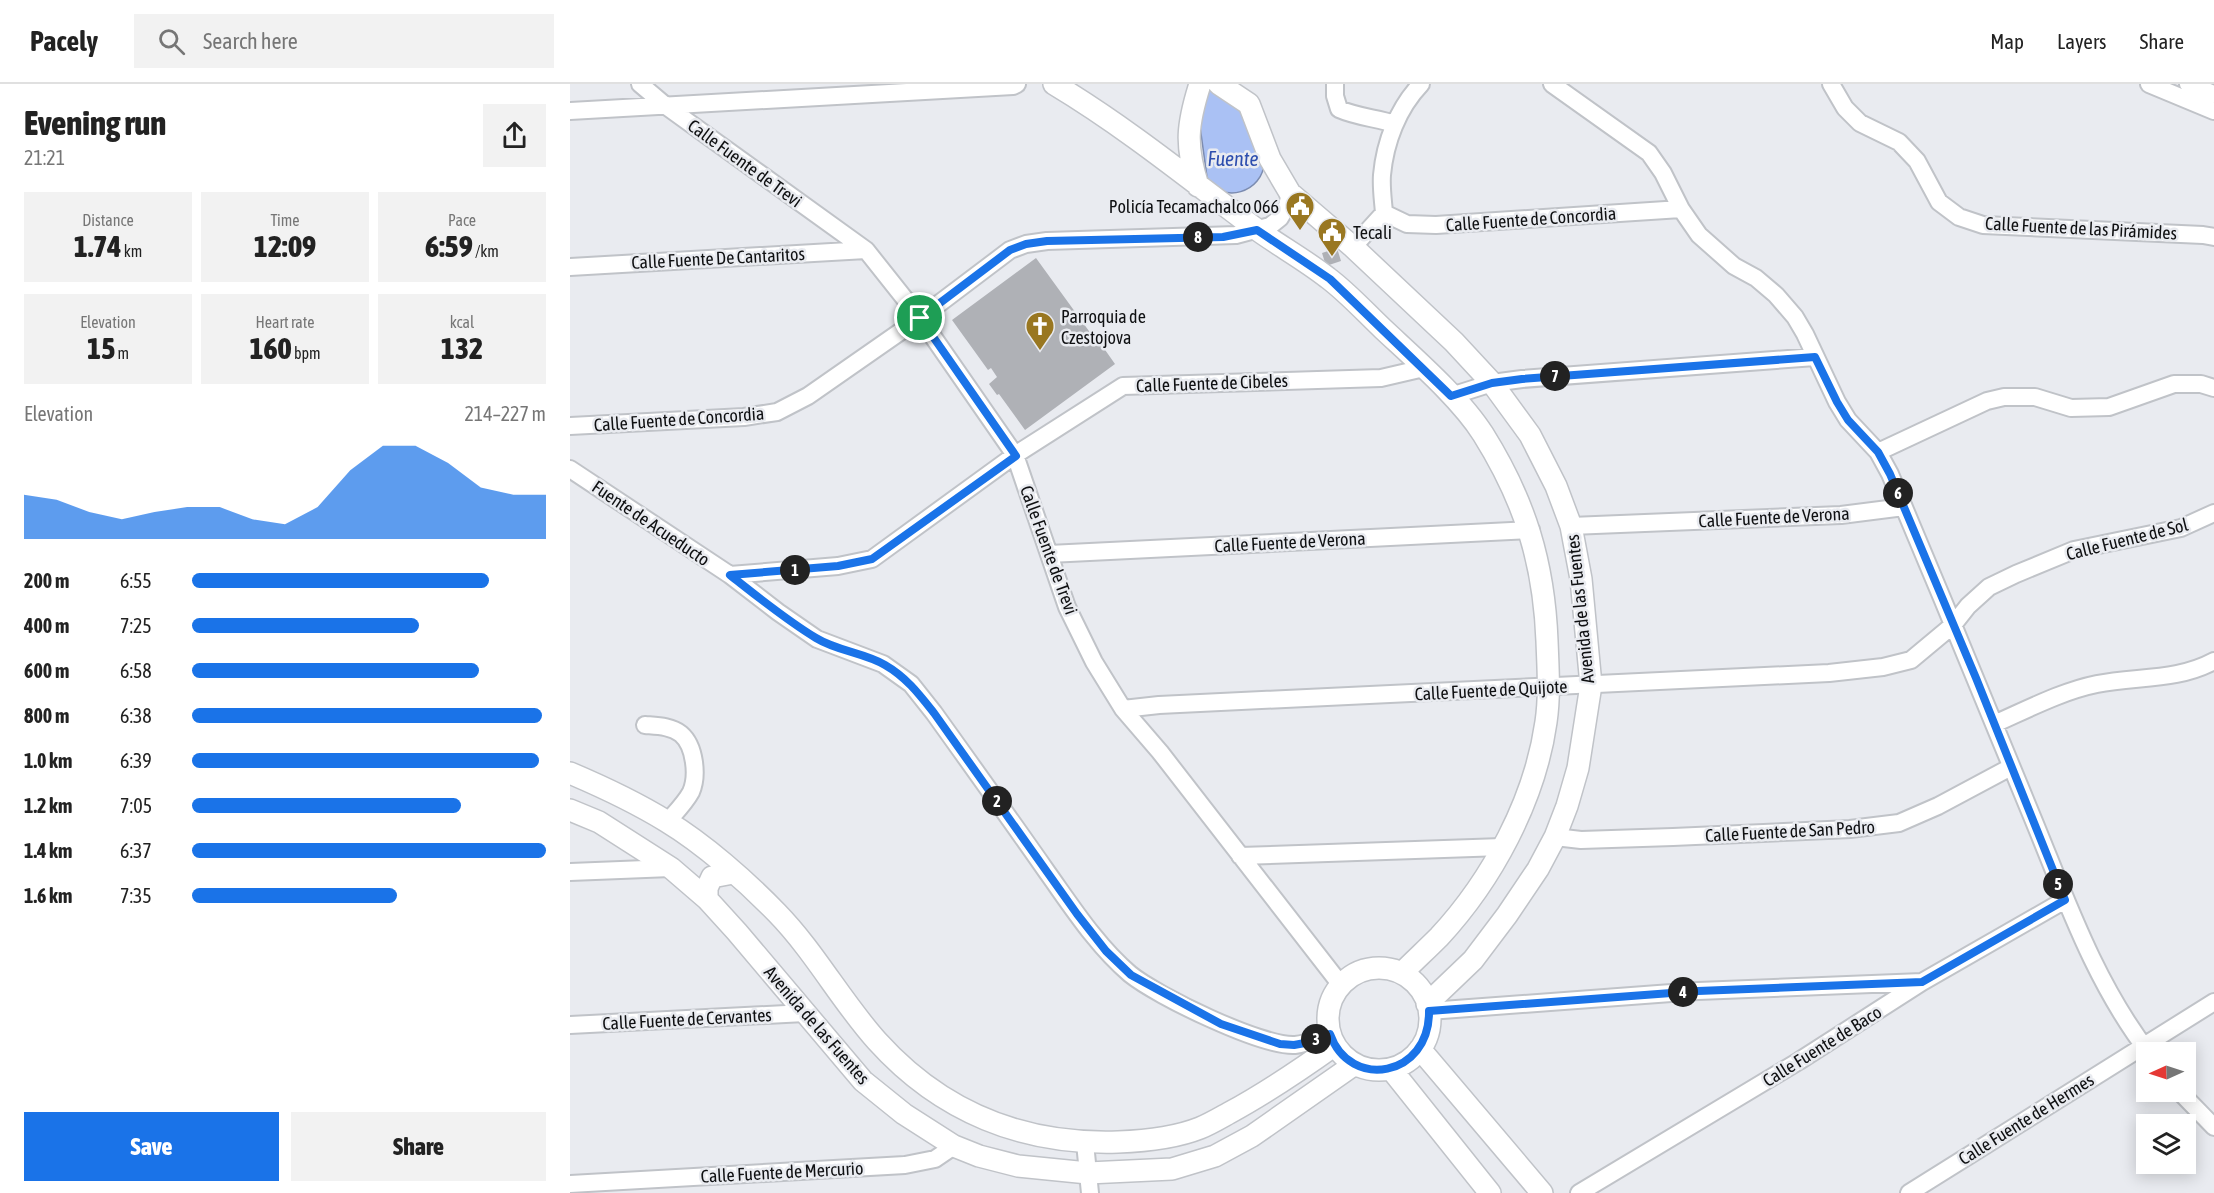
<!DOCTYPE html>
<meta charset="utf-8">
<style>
:root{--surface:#fff;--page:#f2f2f2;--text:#222;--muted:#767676;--line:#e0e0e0;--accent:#1a73e8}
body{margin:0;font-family:"Asap Condensed",sans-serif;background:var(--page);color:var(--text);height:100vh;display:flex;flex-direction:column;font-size:22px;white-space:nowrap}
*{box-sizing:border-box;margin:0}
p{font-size:20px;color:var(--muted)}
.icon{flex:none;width:33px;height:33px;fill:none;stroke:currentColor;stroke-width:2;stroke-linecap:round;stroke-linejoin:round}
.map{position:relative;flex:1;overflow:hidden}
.sheet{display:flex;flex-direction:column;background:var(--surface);width:570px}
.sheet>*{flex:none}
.needle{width:39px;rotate:267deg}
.buttons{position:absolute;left:1566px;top:958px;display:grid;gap:12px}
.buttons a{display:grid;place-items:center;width:60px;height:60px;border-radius:0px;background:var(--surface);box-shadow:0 3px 15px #0003;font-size:30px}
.pin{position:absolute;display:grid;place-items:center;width:51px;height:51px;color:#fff;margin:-26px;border:3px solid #fff;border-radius:50%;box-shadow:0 2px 6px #0007}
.km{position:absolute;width:30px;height:30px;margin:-15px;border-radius:50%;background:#222;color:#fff;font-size:16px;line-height:30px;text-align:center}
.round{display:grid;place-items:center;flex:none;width:63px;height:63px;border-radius:0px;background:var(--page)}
.headline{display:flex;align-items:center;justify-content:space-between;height:102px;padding:0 24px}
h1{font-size:33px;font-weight:800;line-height:45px}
.stats{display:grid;grid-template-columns:repeat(3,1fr);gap:9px;height:102px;padding:6px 24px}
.stats div{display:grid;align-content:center;border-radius:0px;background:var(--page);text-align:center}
.stats b{font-size:30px;font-weight:800}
.stats small{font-size:16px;font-weight:400}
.stats p{font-size:16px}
.chart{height:168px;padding:12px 24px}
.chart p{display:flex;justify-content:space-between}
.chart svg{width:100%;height:108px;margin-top:6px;fill:var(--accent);opacity:.7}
.cta{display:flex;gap:12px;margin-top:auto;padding:12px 24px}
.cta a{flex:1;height:69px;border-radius:0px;background:var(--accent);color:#fff;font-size:24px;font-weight:800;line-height:69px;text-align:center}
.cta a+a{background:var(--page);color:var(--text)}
ul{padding:0 24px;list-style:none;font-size:20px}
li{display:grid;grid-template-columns:96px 72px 1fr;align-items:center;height:45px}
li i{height:15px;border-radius:8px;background:var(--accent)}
header{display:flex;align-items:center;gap:36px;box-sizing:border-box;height:84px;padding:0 30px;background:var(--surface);border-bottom:2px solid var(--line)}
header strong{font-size:28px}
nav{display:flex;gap:33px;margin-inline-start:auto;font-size:21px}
.search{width:420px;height:54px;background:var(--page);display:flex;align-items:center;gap:15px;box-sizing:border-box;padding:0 21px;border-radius:0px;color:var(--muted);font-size:22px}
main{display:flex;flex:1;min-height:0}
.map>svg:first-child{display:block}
.water{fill:#aac1f4;stroke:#7c8cb0;stroke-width:1.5}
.building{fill:#afb1b6}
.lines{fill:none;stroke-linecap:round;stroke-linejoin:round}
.minor-casing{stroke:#c0c3c8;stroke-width:20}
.major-casing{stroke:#c0c3c8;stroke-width:24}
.minor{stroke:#fff;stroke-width:16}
.major{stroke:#fff;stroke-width:21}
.route-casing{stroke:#fff;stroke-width:12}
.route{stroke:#1a73e8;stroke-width:8}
.labels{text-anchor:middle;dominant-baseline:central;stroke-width:5;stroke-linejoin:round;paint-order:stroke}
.street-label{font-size:18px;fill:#0f1012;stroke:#e9ebf0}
.poi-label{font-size:18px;fill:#0f1012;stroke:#e9ebf0;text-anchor:start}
.water-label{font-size:20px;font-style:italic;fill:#2d4eae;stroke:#e9ebf0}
</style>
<header>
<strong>Pacely</strong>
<div class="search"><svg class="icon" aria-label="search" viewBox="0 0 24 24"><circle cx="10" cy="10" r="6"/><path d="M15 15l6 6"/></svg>Search here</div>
<nav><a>Map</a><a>Layers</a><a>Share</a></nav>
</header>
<main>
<section class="sheet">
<div class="headline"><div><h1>Evening run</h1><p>21:21</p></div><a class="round"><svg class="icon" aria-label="share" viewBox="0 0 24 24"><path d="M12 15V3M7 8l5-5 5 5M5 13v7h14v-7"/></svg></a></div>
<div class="stats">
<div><p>Distance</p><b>1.74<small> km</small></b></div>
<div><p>Time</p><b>12:09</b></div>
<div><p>Pace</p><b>6:59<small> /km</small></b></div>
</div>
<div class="stats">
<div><p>Elevation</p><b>15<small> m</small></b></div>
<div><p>Heart rate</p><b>160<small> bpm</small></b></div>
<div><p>kcal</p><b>132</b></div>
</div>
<div class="chart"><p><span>Elevation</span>214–227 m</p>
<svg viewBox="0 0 160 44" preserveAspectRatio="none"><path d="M0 44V26L10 28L20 33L30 36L40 33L50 31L60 31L70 36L80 38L90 31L100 16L110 6L120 6L130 13L140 23L150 26L160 26V44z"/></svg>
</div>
<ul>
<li><b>200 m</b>6:55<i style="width:84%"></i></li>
<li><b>400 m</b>7:25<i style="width:64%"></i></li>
<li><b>600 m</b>6:58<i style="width:81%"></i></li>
<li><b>800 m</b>6:38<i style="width:99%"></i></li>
<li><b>1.0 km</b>6:39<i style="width:98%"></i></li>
<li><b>1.2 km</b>7:05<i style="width:76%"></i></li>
<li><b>1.4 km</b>6:37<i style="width:100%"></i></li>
<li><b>1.6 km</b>7:35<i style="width:58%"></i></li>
</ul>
<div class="cta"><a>Save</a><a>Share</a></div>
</section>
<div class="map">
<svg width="1644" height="1109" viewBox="0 0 1644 1109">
<rect width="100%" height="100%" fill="#e9ebf0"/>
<path class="water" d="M638 0 679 22C683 37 694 65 694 78 694 108 651 122 637 93L629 35Z"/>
<path class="building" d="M767 164 771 177 756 182 752 169Z
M466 174 524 254 526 253 545 280 455 346 429 310 427 311 419 300 427 293 421 284 418 286 382 236Z"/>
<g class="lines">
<g class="minor-casing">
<path id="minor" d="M70 0 96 22 296 166 350 234 445 371 497 523 524 578 553 625 590 668 771 901
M765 0V12L769 25C787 33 806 34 825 40
M982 0 1079 69 1093 89 1111 125 1129 151 1164 182 1186 194 1206 211 1225 233 1235 250 1267 318 1278 336 1308 368 1320 390C1368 503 1414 616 1461 730 1495 812 1524 898 1579 969
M1261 0 1275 24 1290 39 1329 58 1347 77 1369 118 1389 133 1413 141 1633 151 1644 153
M1579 0 1644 27
M1618 0 1644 10
M0 27 443 2 447 0
M814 129 837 140 866 141 1111 125
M783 163 814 129C813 116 811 103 812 91 815 58 828 24 851 0
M0 183 296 166
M881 312 922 299 952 295 1245 273
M0 342 174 333 207 328 238 312 350 234 440 166 456 160 477 157 666 151 700 142 710 134 717 122 720 109
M1308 368 1417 317 1434 313H1465L1501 324 1539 323 1604 300H1631L1644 304
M0 385 160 491 208 528 247 555 313 580 341 600 364 629C402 682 440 735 477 788 502 823 527 862 560 890 587 912 692 963 725 961 737 960 749 954 760 950
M1001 442 1271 431 1334 423
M479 470 961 446
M160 491 268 482 302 475 445 371 553 302 811 294 854 284
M553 625 589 621 1259 589 1313 583 1341 576 1383 541 1398 522 1419 503 1446 490 1504 466 1611 444 1644 429
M1424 640C1456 626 1492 607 1527 600 1567 592 1607 597 1644 577
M75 641C87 642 101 642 111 650 125 662 128 692 121 708 115 719 106 728 98 737
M985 753 1011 756 1103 753 1280 745 1329 739 1368 722 1441 683
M670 772 932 763
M0 788 101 784
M859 927 1128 907 1352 898
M0 941 235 929
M1610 1008 1644 1043
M515 1059 520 1109
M0 1100 335 1081 365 1075 384 1062
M1009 1109 1229 977 1352 898 1495 816
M1339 1109 1644 918"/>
</g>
<g class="major-casing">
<path id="major" d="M484 0C554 42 617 93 682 142 706 160 734 175 758 194 778 209 795 228 813 245 845 275 890 314 913 350 955 417 974 479 977 557 978 584 980 611 976 638 965 716 922 796 869 853 857 865 844 877 832 889
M649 0 679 20 700 75 720 109 783 163 884 258 922 299 960 351 986 402 1001 442 1011 495 1021 601 1008 684 997 722 985 753 968 785 937 831 903 876 857 920
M628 102C615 61 617 41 630 0
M0 689C33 703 65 718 96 737 134 760 176 797 207 829 245 868 271 917 307 957 371 1028 453 1061 548 1058 575 1057 605 1054 630 1044 640 1040 650 1034 659 1029 696 1009 730 986 765 961
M0 726 29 738 101 784 137 815 167 848 293 997 334 1030 384 1062 409 1072 448 1082 518 1089 602 1085 645 1072 682 1052 785 980
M137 815V804L142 793 163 789
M758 935a51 51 0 1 1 102 0a51 51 0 1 1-102 0Z
M850 965 972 1109
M821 985 920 1109"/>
</g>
<use href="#minor" class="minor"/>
<use href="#major" class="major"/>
</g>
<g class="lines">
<g class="route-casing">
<path id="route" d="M687 146 760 195 881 312 922 299 952 295 1245 273 1267 318 1278 336 1308 368 1320 390 1406 594 1495 816 1352 898 1128 907 859 927C860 993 780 1007 760 950L735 959 724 961 710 960 651 940 561 891 536 867 507 830 364 629C349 610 336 593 315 581 295 569 267 567 246 554 216 536 188 513 160 491L268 482 302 475 446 372 350 234 440 166 456 160 477 157 653 153Z"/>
</g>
<use href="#route" class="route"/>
</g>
<defs>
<g id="civic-pin" transform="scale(1.5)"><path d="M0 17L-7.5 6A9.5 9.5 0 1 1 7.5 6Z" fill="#997721" stroke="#e9ebf0"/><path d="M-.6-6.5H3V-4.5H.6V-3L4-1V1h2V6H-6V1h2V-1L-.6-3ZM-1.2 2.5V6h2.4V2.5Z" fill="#fff"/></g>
<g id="church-pin" transform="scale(1.5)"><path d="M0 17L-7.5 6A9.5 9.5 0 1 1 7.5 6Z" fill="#997721" stroke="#e9ebf0"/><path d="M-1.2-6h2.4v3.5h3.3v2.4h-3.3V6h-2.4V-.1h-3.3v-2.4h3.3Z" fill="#fff"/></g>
</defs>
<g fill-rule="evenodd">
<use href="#civic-pin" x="730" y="122"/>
<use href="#civic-pin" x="762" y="148"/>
<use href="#church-pin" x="470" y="242"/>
</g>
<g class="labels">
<g class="street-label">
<text transform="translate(175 79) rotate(36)">Calle Fuente de Trevi</text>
<text transform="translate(961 135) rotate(-4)">Calle Fuente de Concordia</text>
<text transform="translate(1511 144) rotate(3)">Calle Fuente de las Pirámides</text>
<text transform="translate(148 174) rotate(-3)">Calle Fuente De Cantaritos</text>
<text transform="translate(642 299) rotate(-2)">Calle Fuente de Cibeles</text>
<text transform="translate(109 335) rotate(-4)">Calle Fuente de Concordia</text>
<text transform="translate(1204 433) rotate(-3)">Calle Fuente de Verona</text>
<text transform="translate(81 439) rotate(34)">Fuente de Acueducto</text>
<text transform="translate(1557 455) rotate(-14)">Calle Fuente de Sol</text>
<text transform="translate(720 458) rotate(-3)">Calle Fuente de Verona</text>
<text transform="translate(479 466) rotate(70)">Calle Fuente de Trevi</text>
<text transform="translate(1010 525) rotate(-96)">Avenida de las Fuentes</text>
<text transform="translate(921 606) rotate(-3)">Calle Fuente de Quijote</text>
<text transform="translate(1220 747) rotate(-3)">Calle Fuente de San Pedro</text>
<text transform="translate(117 935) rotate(-3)">Calle Fuente de Cervantes</text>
<text transform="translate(247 941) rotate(49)">Avenida de las Fuentes</text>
<text transform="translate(1252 962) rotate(-32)">Calle Fuente de Baco</text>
<text transform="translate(1456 1035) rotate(-32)">Calle Fuente de Hermes</text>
<text transform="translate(212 1088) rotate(-3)">Calle Fuente de Mercurio</text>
</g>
<g class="poi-label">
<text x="709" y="122" text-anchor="end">Policía Tecamachalco 066</text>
<text x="783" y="148">Tecali</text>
<text x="491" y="232">Parroquia de<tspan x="491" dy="21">Czestojova</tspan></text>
</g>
<g class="water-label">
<text x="663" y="74">Fuente</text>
</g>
</g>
</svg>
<div class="buttons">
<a><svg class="needle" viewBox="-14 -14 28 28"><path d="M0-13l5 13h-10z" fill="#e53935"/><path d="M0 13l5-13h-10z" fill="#767676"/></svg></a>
<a><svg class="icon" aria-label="layers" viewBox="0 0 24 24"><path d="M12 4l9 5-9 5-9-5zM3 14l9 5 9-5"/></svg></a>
</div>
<div class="pin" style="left:350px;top:234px;background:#1e9e55"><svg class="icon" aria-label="arrive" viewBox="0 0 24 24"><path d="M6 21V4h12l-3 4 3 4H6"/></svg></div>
<b class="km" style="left:225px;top:486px">1</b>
<b class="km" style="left:427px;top:717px">2</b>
<b class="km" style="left:746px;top:955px">3</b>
<b class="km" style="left:1113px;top:908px">4</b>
<b class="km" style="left:1488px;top:800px">5</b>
<b class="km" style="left:1328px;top:409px">6</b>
<b class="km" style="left:985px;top:292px">7</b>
<b class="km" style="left:628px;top:153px">8</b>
</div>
</main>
